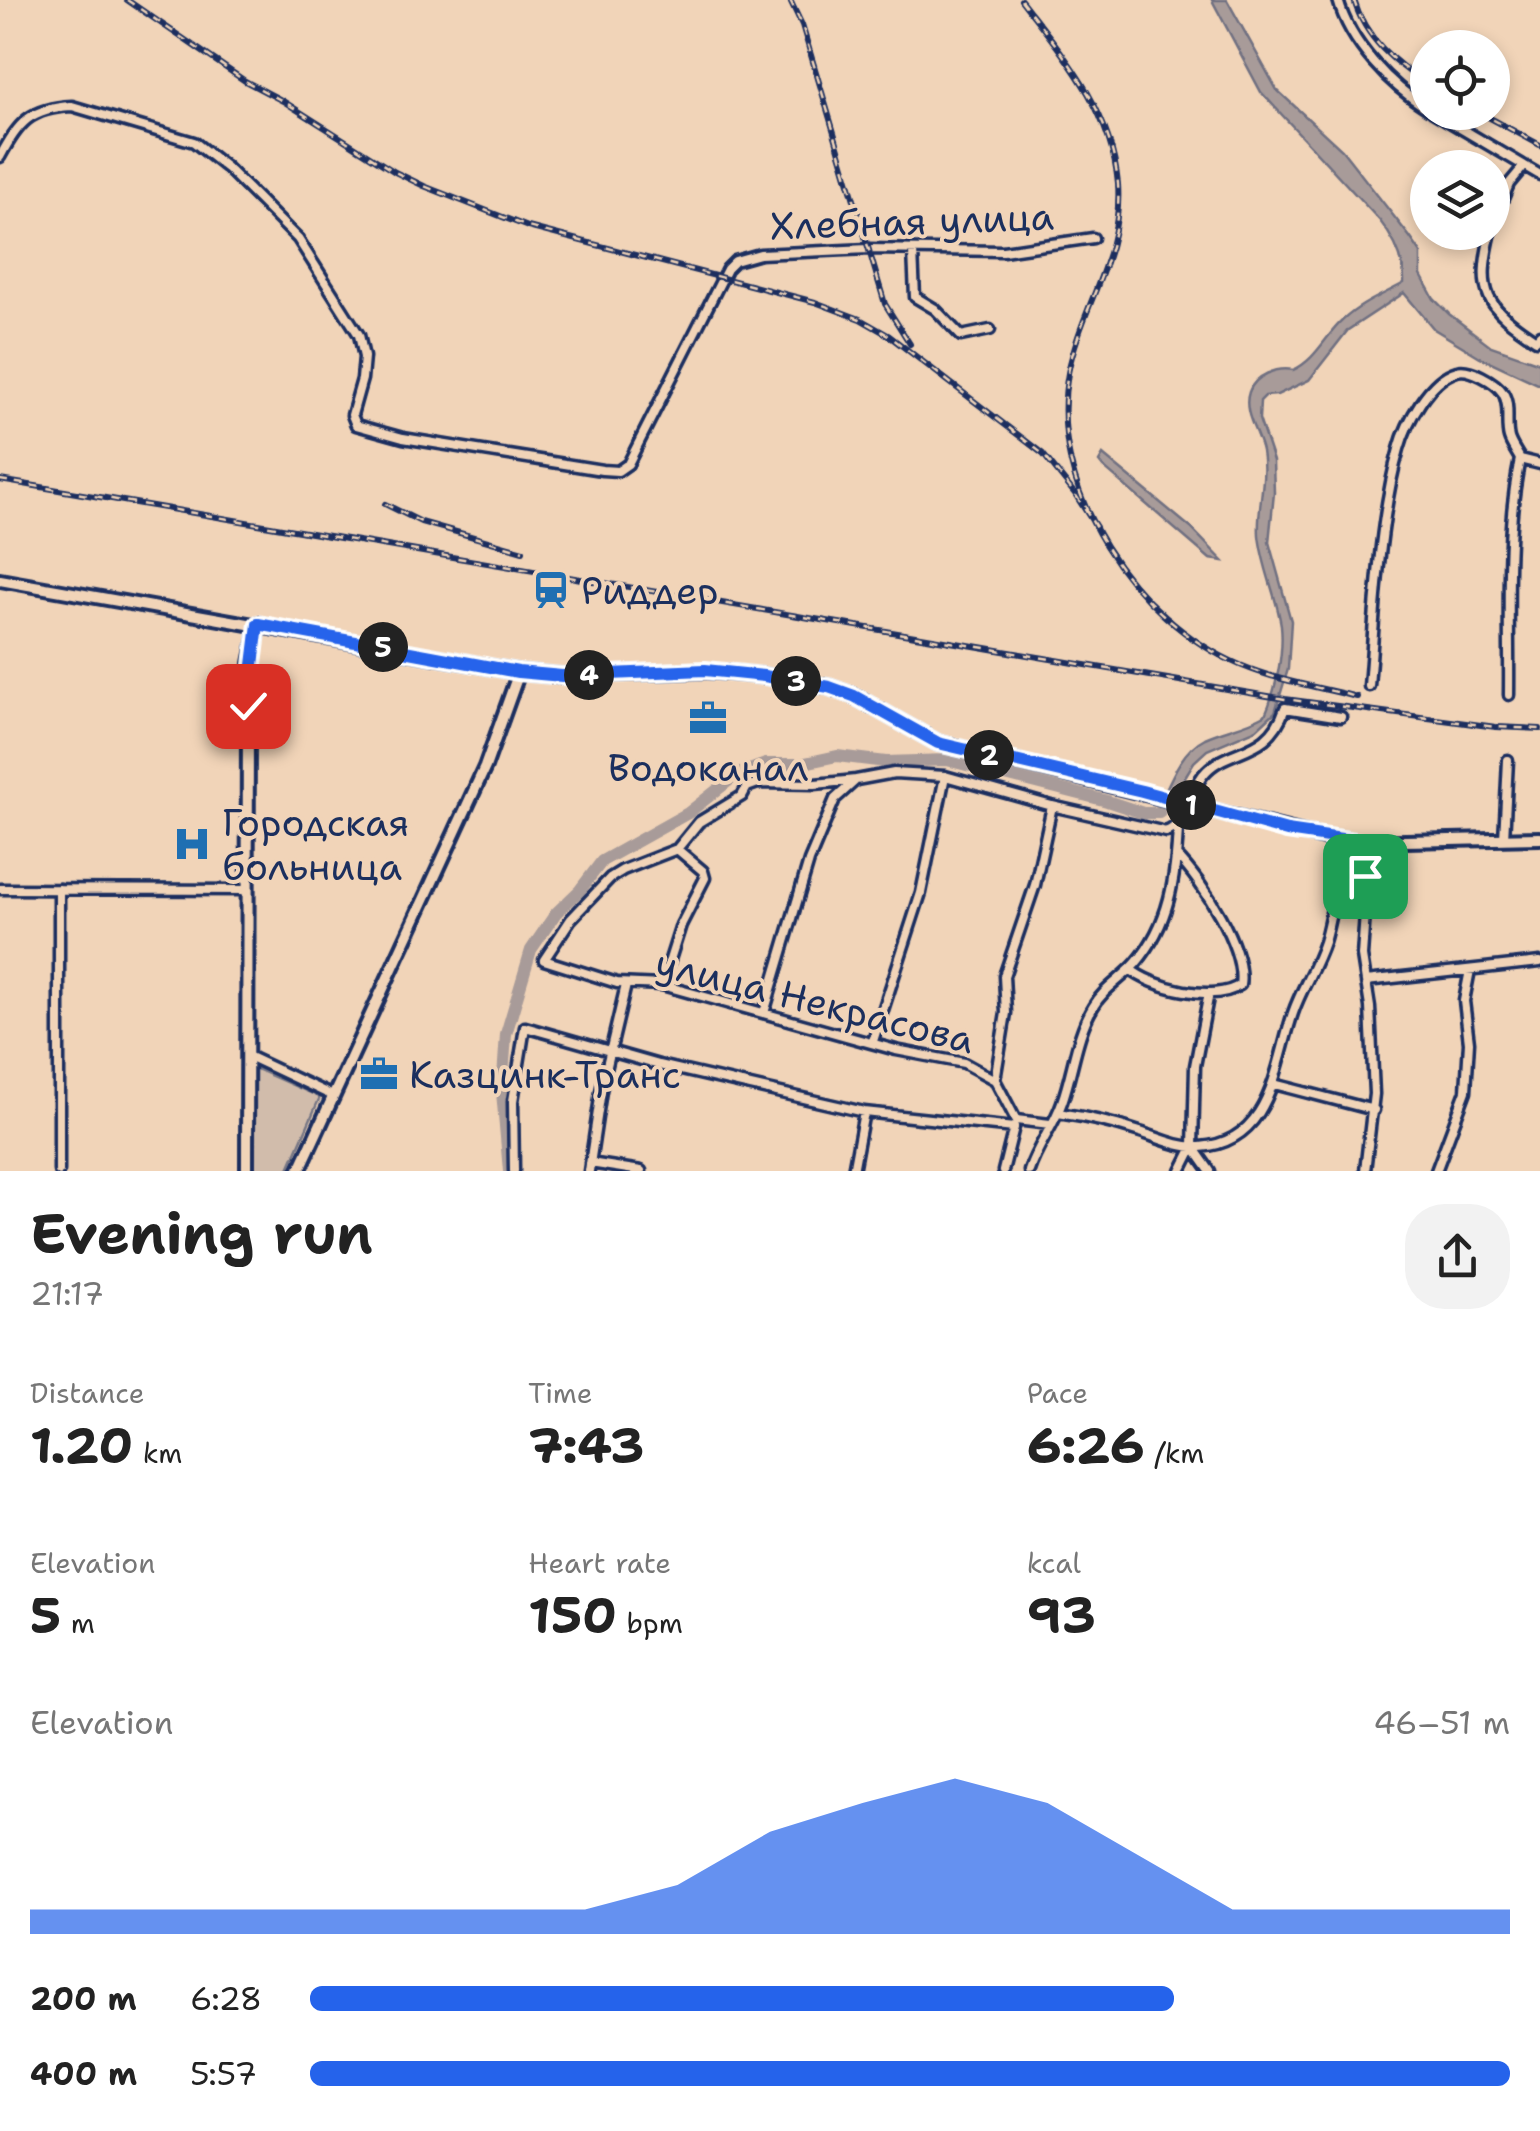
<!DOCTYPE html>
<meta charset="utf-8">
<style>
:root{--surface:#fff;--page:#f2f2f2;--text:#222;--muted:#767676;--accent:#2563eb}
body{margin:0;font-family:"Shantell Sans",sans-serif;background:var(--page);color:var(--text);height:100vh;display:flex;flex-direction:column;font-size:38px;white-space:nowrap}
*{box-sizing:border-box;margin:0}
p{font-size:32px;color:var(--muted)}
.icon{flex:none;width:55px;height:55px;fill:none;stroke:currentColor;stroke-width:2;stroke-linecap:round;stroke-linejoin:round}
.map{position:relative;height:1171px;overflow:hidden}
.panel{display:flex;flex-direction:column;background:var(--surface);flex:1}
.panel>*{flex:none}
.controls{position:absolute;left:1410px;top:30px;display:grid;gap:20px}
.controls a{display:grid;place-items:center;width:100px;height:100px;border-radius:50%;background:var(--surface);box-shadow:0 5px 15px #0003;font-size:50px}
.pin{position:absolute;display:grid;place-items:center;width:85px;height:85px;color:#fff;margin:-42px;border-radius:20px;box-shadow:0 5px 15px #0006}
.km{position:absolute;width:50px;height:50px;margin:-25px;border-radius:50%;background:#222;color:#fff;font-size:28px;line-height:50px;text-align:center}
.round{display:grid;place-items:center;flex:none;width:105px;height:105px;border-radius:40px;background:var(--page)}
.head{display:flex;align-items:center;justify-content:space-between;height:170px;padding:0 30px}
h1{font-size:55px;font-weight:700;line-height:75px}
.stats{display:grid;grid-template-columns:repeat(3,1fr);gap:15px;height:170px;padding:10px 30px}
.stats div{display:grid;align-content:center}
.stats b{font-size:50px;font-weight:700}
.stats small{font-size:28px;font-weight:400}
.stats p{font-size:28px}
.chart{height:280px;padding:20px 30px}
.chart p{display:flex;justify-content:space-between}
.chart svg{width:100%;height:180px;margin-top:10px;fill:var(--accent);opacity:.7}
ul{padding:0 30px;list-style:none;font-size:32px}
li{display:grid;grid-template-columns:160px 120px 1fr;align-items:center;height:75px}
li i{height:25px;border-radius:12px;background:var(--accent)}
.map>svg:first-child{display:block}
.green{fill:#d1bcab;stroke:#767684;stroke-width:2.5}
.water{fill:#a89b99;stroke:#707081;stroke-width:2.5}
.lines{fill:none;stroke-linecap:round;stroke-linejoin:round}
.river{stroke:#a89b99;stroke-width:12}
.minor-casing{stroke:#1b2f5e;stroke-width:15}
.tertiary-casing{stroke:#1b2f5e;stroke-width:18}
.minor{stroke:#f1d4b8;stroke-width:8}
.tertiary{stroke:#f1d4b8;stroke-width:10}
.rail-casing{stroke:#1b2f5e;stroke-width:6}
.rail{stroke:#f1d4b8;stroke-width:2.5;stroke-dasharray:8;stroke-linecap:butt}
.route-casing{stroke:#fff;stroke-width:20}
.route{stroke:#2563eb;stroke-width:12}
.labels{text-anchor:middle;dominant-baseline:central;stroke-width:8;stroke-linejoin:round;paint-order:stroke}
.street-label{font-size:38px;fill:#1b2f5e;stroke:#f1d4b8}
.poi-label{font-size:38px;fill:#1b2f5e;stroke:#f1d4b8;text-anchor:start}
</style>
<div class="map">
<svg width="1540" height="1171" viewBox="0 0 1540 1171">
<rect width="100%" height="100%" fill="#f1d4b8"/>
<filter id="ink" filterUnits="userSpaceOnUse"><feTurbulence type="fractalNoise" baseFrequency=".01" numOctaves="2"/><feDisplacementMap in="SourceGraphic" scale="20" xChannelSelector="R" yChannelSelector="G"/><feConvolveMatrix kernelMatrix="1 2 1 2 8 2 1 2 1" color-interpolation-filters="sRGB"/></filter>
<g filter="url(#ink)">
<path class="green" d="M254 1068 320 1097 288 1171H252Z"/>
<path class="water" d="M1212 0H1227L1277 90 1342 150 1410 237 1421 253V275L1434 299 1449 314 1491 346 1540 363V385L1480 357 1434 329 1404 293 1348 330 1309 380 1277 395 1265 396 1260 401 1259 419 1273 461 1274 493 1269 542 1291 621 1288 669 1275 712 1257 729 1207 750 1194 762 1163 813 1156 811C1168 787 1179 751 1205 738 1225 729 1246 726 1265 715 1276 690 1284 653 1281 625 1276 594 1262 566 1259 535 1257 507 1267 480 1262 451 1258 432 1242 412 1249 392 1255 375 1277 367 1293 370 1316 360 1325 336 1343 320 1361 303 1383 295 1404 283 1405 259 1394 239 1380 221L1261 92Z
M1103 455 1191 528 1223 561 1210 559 1103 467 1099 462Z"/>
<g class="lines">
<path class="river" d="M509 1171 502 1092 506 1034 531 950 556 913 580 890 602 861 688 813 736 775 766 764H800L837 756 886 762 947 760 1107 801 1143 813H1159L1165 800"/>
<g class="minor-casing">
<path id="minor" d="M1338 0C1350 44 1390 85 1428 109
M1433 112 1540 175
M0 157C19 122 30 108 72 106L194 142 227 168 298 239 359 335 364 357 362 379 352 415 356 425 403 438 602 470 618 471 628 464 727 269 735 261 760 254 868 249 1003 251 1093 238
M1492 226 1509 184 1524 166
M1491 232C1476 294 1486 307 1536 340L1540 335
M913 251 915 297 935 309 961 336 990 330
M1369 686C1375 613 1379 519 1399 449 1406 423 1429 379 1457 371 1469 367 1496 382 1503 393 1511 406 1505 424 1509 438 1511 445 1517 453 1520 459L1540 464
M1509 695C1510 617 1504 535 1520 459
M856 780 815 784 758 783 747 787 742 796 699 822 677 849 623 870 610 878 571 919 544 960 617 983 662 985 896 1050 964 1063 995 1080 1016 1120 1050 1124
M1504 839 1508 760
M1362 842 1366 899 1362 956 1370 1007 1374 1094 1365 1171
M0 889 248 890
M1130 969C1152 988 1215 1003 1240 985 1246 949 1202 881 1177 856
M1366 981 1540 962
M662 985 681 925 705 878 703 871 677 849
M764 1013 809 861 835 799 856 780 894 773 945 776 1052 806 1166 832C1189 822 1189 793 1203 775 1227 745 1268 759 1285 708L1341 717
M873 1041 921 893 945 776
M248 1056 333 1096
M995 1080 1006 1013 1004 976 1035 885 1052 806
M1274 1084 1374 1110
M1058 1113C1086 1117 1113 1123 1140 1132 1159 1138 1179 1148 1200 1147 1272 1142 1275 1066 1293 1013 1301 989 1316 967 1324 942 1333 913 1334 870 1362 854
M1193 1147 1210 1171
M590 1163 641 1171
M59 1171V889
M514 1171 513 1101 525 1027 659 1065 864 1112 1014 1128
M589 1171 601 1091 626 985
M853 1171 864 1112
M1003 1171 1014 1127
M1029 1171C1037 1146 1054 1126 1062 1102 1073 1072 1076 1035 1093 1007 1104 988 1122 979 1136 963 1170 924 1176 876 1178 827
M1181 1171 1193 1147 1195 1066 1209 993
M1436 1171 1466 1091 1469 1042 1464 1001 1470 970"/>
</g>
<g class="tertiary-casing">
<path id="tertiary" d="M0 580 519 672 562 676 705 671 765 676 829 687 854 696 938 743 1324 838 1362 842 1540 838
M247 1171 248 705 251 663 259 624
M299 1171 485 767 519 672"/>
</g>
<use href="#minor" class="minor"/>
<use href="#tertiary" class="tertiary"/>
<g class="rail-casing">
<path id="rail" d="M127 0 245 81 283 101 395 172 424 186 528 227 815 302 860 319 888 335 1043 454 1075 494 1096 527
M790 0 802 25 885 304 910 344
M1021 0C1065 57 1111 109 1118 184 1123 254 1081 307 1068 373 1046 490 1134 620 1240 665 1278 681 1318 687 1357 697
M1354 0C1365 39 1395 63 1428 85
M1479 112 1540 145
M0 480 1285 699 1496 727 1540 729
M385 504 421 522 523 551"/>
</g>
<use href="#rail" class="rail"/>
</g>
</g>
<g class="lines" filter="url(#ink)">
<g class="route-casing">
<path id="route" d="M248 706 258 624 518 672 562 676 705 670 764 676 829 687 854 696 938 743 1142 791 1287 831 1362 842 1365 876"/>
</g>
<use href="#route" class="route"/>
</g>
<defs>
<g id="station-bare" transform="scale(3)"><path d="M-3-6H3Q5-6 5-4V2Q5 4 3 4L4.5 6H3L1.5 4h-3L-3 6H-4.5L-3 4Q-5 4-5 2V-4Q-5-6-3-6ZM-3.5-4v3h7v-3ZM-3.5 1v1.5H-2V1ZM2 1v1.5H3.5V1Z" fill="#1f6fb2" stroke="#f1d4b8" stroke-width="2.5" paint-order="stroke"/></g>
<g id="office-bare" transform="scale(3)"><path d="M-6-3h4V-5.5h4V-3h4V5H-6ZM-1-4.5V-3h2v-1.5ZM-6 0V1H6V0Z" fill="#1f6fb2" stroke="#f1d4b8" stroke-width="2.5" paint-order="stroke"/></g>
<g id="hospital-bare" transform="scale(3)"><path d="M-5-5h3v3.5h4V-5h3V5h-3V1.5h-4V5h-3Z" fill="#1f6fb2" stroke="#f1d4b8" stroke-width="2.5" paint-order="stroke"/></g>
</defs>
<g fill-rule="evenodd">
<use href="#station-bare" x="551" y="590"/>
<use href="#office-bare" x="708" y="718"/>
<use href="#hospital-bare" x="192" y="844"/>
<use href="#office-bare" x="379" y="1074"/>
</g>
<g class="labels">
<g class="street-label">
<text transform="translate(912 221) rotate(-2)">Хлебная улица</text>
<text transform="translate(815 1001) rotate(14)">улица Некрасова</text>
</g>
<g class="poi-label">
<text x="581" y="590">Риддер</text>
<text x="708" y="767" text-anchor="middle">Водоканал</text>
<text x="222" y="822">Городская<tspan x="222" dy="44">больница</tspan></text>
<text x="409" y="1074">Казцинк-Транс</text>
</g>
</g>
</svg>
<div class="controls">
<a><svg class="icon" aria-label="locate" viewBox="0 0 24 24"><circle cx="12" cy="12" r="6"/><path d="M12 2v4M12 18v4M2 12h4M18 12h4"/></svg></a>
<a><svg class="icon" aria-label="layers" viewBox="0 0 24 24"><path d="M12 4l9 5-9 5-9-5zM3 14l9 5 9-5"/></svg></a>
</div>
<div class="pin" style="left:1365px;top:876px;background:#1e9e55"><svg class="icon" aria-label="arrive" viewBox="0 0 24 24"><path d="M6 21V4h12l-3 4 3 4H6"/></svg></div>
<div class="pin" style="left:248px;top:706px;background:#d93025"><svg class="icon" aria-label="check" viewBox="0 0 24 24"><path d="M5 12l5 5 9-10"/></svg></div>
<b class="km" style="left:1191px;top:805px">1</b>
<b class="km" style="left:989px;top:755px">2</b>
<b class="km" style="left:796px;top:681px">3</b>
<b class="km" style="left:589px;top:675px">4</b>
<b class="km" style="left:383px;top:647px">5</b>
</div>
<section class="panel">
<div class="head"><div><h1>Evening run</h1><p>21:17</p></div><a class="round"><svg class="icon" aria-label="share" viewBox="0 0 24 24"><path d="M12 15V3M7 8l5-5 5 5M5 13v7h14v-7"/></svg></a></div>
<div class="stats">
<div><p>Distance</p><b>1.20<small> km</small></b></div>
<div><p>Time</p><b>7:43</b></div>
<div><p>Pace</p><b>6:26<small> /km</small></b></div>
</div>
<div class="stats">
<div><p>Elevation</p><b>5<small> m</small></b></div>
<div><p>Heart rate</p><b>150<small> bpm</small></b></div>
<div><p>kcal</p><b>93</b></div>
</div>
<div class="chart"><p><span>Elevation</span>46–51 m</p>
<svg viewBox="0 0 160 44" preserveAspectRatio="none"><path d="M0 44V38L10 38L20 38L30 38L40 38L50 38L60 38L70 32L80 19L90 12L100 6L110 12L120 25L130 38L140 38L150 38L160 38V44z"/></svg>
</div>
<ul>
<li><b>200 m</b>6:28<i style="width:72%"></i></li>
<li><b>400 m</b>5:57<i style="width:100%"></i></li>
</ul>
</section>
